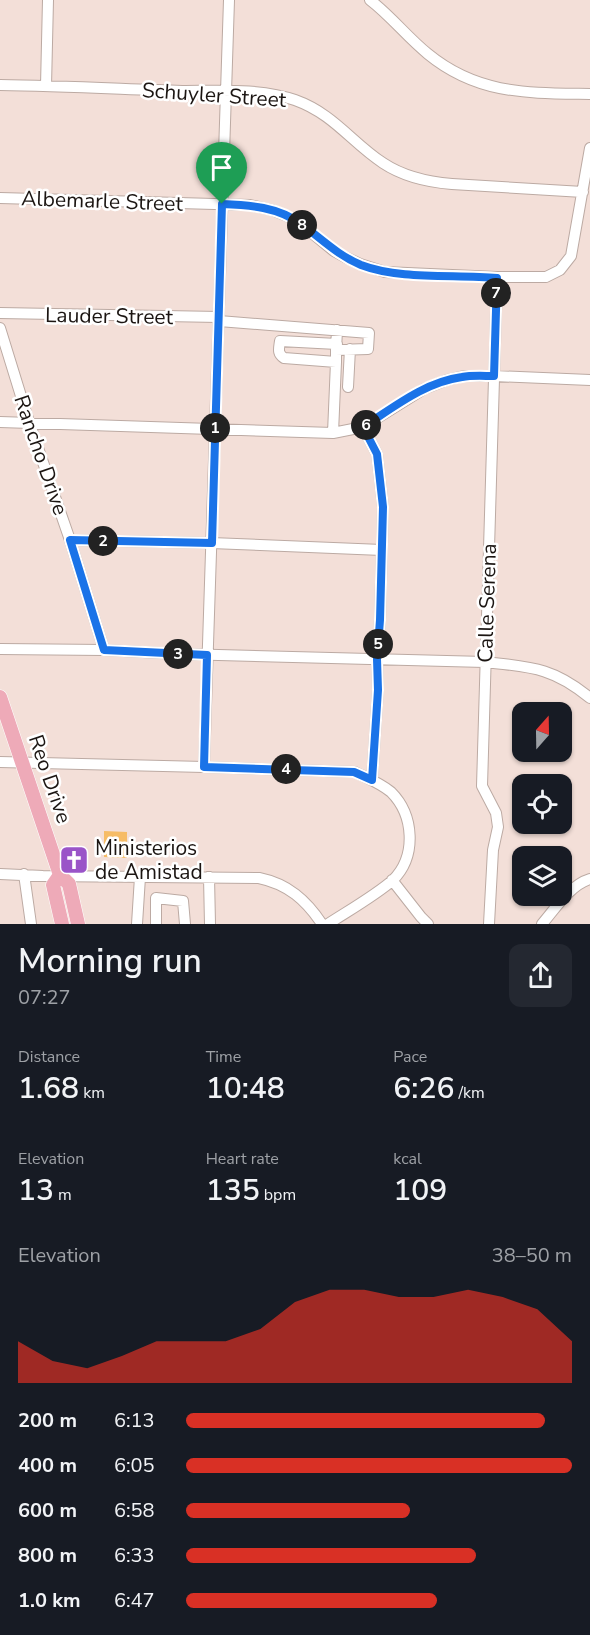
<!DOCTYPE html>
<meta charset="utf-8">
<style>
:root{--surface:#171b24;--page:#242831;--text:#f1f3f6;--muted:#9ea1a6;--accent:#d93025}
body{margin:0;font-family:"Nunito Sans",sans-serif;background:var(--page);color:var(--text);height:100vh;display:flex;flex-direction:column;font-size:22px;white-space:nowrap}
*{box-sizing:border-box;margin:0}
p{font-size:20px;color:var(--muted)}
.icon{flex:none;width:33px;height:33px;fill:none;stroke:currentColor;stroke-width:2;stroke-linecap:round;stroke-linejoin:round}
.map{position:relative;height:924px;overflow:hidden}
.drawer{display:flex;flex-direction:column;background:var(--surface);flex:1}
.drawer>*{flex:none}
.needle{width:39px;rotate:20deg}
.tools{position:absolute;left:512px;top:702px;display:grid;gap:12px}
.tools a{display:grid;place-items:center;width:60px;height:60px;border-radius:12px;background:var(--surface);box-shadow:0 2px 4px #0004;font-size:30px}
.pin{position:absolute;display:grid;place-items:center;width:51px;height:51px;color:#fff;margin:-62px -26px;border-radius:50% 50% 50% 0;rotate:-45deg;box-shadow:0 0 6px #0007}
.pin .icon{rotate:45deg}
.km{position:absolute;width:30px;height:30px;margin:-15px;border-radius:50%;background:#222;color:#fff;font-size:16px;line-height:30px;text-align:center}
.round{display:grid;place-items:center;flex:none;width:63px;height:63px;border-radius:12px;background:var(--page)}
.overview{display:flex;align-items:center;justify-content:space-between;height:102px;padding:0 18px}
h1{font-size:33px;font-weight:600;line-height:45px}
.stats{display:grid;grid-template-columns:repeat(3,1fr);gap:9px;height:102px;padding:6px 18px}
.stats div{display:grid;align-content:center}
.stats b{font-size:30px;font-weight:600}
.stats small{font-size:16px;font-weight:400}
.stats p{font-size:16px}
.chart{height:168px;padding:12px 18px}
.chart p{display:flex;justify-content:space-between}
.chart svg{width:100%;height:108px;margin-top:6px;fill:var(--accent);opacity:.7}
ul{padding:0 18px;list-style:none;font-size:20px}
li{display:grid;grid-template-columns:96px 72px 1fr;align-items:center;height:45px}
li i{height:15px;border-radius:8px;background:var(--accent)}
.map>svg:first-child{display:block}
.building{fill:#f6bc66}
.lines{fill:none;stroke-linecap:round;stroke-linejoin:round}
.minor-casing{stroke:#bcaaa3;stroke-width:12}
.major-casing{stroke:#fff;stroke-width:15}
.minor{stroke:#fff;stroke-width:10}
.major{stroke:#eeaab8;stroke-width:14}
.route-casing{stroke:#fff;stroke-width:12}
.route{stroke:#1a73e8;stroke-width:8}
.labels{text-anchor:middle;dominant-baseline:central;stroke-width:5;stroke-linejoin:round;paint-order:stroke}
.street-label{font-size:21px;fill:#1b1512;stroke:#fff}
.poi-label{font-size:21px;fill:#1b1512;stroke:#fff;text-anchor:start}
</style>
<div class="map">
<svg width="590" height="924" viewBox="0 0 590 924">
<rect width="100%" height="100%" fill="#f3dfd8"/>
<path class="building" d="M104 831 127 832V858L104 857Z"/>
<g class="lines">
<g class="minor-casing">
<path id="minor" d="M370 0C391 16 407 37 428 54 478 95 529 93 590 94
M0 85C61 86 121 89 182 91 218 91 261 88 295 100 334 114 351 142 383 163 404 177 427 182 452 184L583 192
M46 86 48 0
M0 198 250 205 272 210 287 216 300 223 334 251 345 257 360 264 385 272 497 277H546L560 270 571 256 590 148
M0 313 219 317
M219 321 369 333 368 349 336 350 337 330
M0 328 29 422 70 540 104 650
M336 350V362L284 358C277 353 279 349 280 341L337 344
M348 387 350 349
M0 422 333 433 363 427 424 389 447 380 464 376H494L590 380
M363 427 377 454 383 507 380 620 377 659 378 690 372 780
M333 433 336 362
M70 540 211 543 382 550
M0 649 104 650 181 654 485 662C530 667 553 667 590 698
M0 762 204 767 355 772C367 778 380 783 391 792 414 815 417 856 393 880 376 895 348 911 328 924
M204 767 229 0
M0 874 43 876 259 878C288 884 306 900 322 924
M24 874 31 924
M209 877 210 924
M392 880 421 917 428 924
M137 924 140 877
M156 924V898L183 901 185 924
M489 924 493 850 498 827 496 813 482 786 497 277
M542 924C555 909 570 885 590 879"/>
</g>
<g class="major-casing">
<path id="major" d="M0 697 60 875 69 884 78 924
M60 875 53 885 62 924"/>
</g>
<use href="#minor" class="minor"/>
<use href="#major" class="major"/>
</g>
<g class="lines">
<g class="route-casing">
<path id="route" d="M222 204C250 205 278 207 301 224 321 238 337 255 361 265 400 280 455 274 497 278L494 376C484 376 472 375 462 377 425 382 394 407 363 427L377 454 383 507 380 620 377 659 378 690 372 780 354 772 204 767 207 655 104 650 70 540 212 543Z"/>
</g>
<use href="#route" class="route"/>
</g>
<defs>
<g id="church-square" transform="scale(1.5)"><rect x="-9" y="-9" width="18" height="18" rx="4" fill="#9a54c8" stroke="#fff"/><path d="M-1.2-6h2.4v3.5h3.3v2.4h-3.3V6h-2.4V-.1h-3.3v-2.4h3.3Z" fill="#fff"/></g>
</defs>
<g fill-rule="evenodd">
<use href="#church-square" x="74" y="860"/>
</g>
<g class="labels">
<g class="street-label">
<text transform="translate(214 95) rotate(4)">Schuyler Street</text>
<text transform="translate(102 201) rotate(2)">Albemarle Street</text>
<text transform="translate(109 316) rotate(1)">Lauder Street</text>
<text transform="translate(41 455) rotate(71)">Rancho Drive</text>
<text transform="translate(487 603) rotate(-88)">Calle Serena</text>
<text transform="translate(50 779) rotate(71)">Reo Drive</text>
</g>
<g class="poi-label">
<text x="95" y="848">Ministerios<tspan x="95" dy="24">de Amistad</tspan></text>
</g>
</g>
</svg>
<div class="tools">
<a><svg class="needle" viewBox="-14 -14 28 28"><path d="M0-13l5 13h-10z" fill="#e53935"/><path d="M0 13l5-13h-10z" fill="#9ea1a6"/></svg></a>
<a><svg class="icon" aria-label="locate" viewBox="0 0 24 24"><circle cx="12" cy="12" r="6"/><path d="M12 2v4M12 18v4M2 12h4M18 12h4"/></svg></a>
<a><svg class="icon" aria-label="layers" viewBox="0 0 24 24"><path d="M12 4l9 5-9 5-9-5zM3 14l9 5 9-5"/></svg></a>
</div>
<div class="pin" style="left:222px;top:204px;background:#1e9e55"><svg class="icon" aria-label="arrive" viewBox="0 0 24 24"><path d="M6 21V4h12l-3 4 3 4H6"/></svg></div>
<b class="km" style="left:215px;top:428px">1</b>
<b class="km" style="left:103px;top:541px">2</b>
<b class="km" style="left:178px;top:654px">3</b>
<b class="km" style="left:286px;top:769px">4</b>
<b class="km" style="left:378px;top:644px">5</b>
<b class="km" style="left:366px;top:425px">6</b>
<b class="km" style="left:496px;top:293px">7</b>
<b class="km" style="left:302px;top:225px">8</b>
</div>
<section class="drawer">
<div class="overview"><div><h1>Morning run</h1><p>07:27</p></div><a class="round"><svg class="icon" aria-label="share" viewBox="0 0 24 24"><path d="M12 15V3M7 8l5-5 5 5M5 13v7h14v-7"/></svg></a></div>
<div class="stats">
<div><p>Distance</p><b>1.68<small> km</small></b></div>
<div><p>Time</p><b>10:48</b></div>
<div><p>Pace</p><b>6:26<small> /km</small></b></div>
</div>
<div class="stats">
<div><p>Elevation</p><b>13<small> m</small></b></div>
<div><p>Heart rate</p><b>135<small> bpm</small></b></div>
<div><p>kcal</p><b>109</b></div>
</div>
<div class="chart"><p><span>Elevation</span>38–50 m</p>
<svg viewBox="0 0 160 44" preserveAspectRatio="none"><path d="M0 44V27L10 35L20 38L30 33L40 27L50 27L60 27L70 22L80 11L90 6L100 6L110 9L120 9L130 6L140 9L150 14L160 27V44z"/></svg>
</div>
<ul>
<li><b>200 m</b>6:13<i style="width:93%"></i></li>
<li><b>400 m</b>6:05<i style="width:100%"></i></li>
<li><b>600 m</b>6:58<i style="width:58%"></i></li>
<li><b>800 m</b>6:33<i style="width:75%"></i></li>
<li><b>1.0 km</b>6:47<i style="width:65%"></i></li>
</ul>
</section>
